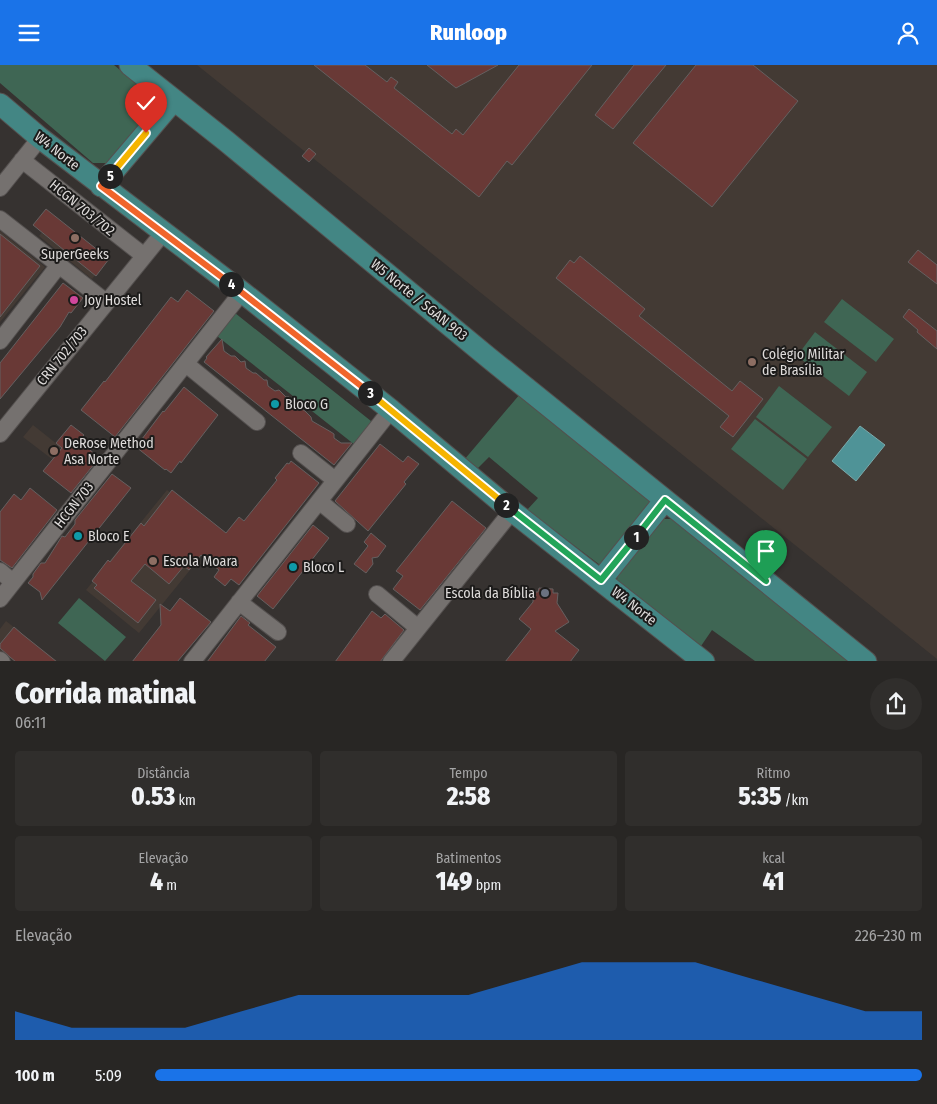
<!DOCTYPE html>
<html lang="pt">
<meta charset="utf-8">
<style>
:root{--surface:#282624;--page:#302e2c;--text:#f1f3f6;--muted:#a5a5a6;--accent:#1a73e8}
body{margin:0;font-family:"Fira Sans Condensed",sans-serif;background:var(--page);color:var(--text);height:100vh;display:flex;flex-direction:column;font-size:19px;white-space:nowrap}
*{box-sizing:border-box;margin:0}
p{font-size:16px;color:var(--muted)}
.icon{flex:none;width:28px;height:28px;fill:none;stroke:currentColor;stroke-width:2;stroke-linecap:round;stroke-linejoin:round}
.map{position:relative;height:596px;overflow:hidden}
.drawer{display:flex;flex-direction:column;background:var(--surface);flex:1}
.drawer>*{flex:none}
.pin{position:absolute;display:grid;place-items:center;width:42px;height:42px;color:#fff;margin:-51px -21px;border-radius:50% 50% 50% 0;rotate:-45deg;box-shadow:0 0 5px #0007}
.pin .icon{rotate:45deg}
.km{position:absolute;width:25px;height:25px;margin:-12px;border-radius:50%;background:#222;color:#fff;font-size:14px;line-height:25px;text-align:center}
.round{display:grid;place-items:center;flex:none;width:52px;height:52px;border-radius:26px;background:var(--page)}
.headline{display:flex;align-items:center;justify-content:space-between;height:85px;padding:0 15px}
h1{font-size:28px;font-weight:800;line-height:38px}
.stats{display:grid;grid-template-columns:repeat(3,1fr);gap:8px;height:85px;padding:5px 15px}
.stats div{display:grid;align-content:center;border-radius:5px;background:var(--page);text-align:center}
.stats b{font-size:25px;font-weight:800}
.stats small{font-size:14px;font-weight:400}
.stats p{font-size:14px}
.chart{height:140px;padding:10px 15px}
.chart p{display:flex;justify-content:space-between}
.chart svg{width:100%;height:90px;margin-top:5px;fill:var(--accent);opacity:.7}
ul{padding:0 15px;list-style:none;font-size:16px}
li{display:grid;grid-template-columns:80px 60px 1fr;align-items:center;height:38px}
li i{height:12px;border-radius:6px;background:var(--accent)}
header{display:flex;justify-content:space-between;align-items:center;height:65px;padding:0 15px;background:var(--accent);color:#fff;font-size:22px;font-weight:800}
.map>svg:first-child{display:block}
.built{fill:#433a34}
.green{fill:#3f6654}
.water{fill:#4f9397;stroke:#7aa9ab}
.building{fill:#693936;stroke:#656060}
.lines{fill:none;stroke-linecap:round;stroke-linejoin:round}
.minor-casing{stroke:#54504f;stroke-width:18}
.major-casing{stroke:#54504f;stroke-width:23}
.minor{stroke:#75716f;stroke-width:16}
.major{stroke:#438684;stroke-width:21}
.split-1-casing{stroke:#fff;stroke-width:10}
.split-2-casing{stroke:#fff;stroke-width:10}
.split-3-casing{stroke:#fff;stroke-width:10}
.split-4-casing{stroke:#fff;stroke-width:10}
.split-5-casing{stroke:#fff;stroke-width:10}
.split-6-casing{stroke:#fff;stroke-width:10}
.split-1{stroke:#22a559;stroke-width:6}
.split-2{stroke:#22a559;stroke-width:6}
.split-3{stroke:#f5b400;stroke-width:6}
.split-4{stroke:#f0652b;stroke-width:6}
.split-5{stroke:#f0652b;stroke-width:6}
.split-6{stroke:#f5b400;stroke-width:6}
.education-dot{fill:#8d6e63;stroke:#1c1b1a;stroke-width:2}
.hotel-dot{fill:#d1479c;stroke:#1c1b1a;stroke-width:2}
.culture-dot{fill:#0f9aa8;stroke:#1c1b1a;stroke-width:2}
.worship-dot{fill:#6b7280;stroke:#1c1b1a;stroke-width:2}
.labels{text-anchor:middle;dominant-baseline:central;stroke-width:4;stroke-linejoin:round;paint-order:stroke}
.street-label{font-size:14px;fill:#dfdcdb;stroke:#1c1b1a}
.poi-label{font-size:14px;fill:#dfdcdb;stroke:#1c1b1a;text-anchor:start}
</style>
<header><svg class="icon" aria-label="menu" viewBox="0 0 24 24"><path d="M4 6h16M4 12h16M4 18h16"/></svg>Runloop<svg class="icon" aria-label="person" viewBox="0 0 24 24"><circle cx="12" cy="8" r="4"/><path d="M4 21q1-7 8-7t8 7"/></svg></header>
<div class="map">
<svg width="937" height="597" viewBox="0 0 937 597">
<rect width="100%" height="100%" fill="#363230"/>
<path class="built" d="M197 0H937V594Z
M54 152 108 195 92 214 39 171Z
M0 166 45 202 0 257Z
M33 360 87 403 78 414 23 372Z
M167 425 220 468 139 568 86 525Z
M6 556 57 596H14L0 586V564Z"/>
<path class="green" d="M0 0H114L155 34V40L111 98H93L0 18Z
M842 234 894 274 876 297 824 257Z
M235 248 371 356 370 361 355 380 217 271Z
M815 267 867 307 849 331 797 291Z
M779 321 832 362 808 392 756 352Z
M520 329 650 435 652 441 610 496 600 500 527 445 538 433 489 392 477 404 464 395Z
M755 354 807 394 783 425 731 384Z
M663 454H674L851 596H755L712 565 701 581 617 515 618 508Z
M79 533 126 572 105 596 58 558Z"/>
<path class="water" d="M860 361 885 380 856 416 832 396Z"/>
<path class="building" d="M314 0H365L387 17 391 12 398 17 394 23 452 69 456 64 463 70 519 0H592L512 100 507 96 479 132Z
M427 0H498L456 23Z
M634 0H666L613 64 595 50Z
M696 0H753L798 36 712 142 633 78Z
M309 83 316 89 309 97 302 91Z
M46 144 109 194 96 211 33 160Z
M0 169 40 201 0 252Z
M918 185 937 200V219L908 197Z
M580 191 645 244 639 251 732 326 740 316 763 334 733 372 720 362 729 351 556 213 570 195 574 198Z
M63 218 83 233 71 248 69 247 60 262 0 334V298Z
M187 225 214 246 115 372 81 345 104 316 105 317 171 232 178 237Z
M909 244 937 266V284L917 267 918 265 903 252Z
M222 274 224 286 231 291H235L241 297 245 296 246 303 253 308H256L264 315H267L268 321 275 326 279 325 286 332H289L290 338 296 344 300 343 305 346 311 352 312 356 331 367 334 369V373L341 378H352L334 400 204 297 207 293 206 292Z
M184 322 218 350 181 398 180 396 171 408 166 404 165 405 136 382 163 346 164 347Z
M71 360 84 370 79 375 99 393 71 428 43 406 62 383 56 378Z
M380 379 403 397 408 391 419 399 404 417 406 419 368 466 335 436Z
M291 396 319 418 239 520 231 514 225 521 214 512 219 505 201 490 189 505 184 501 169 519 145 499 131 516 156 535 138 558 94 523 97 520 92 516 108 495 110 497 141 458 144 461 172 425 226 468 239 452 244 456 277 415 275 413 287 398 289 399Z
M112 409 131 423 42 535 40 527 28 518 33 512V509L41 498H45L62 471 65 472 75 459V455Z
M30 423 57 445 12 503 0 495V447L14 429 21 435Z
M452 436 486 463 420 545 393 524 403 511 396 506Z
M313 460 329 473 273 544 257 531Z
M371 468 386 481 378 492 372 493 373 499 366 508 354 499 368 481 364 477Z
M539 523 553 524V528H558L557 538 569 557 555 566 579 585 570 597H505L531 564 519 554 533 537V527H538Z
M180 533 211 557 177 597H132L161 560 160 539 170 546Z
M372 546 381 553 385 549 404 565 380 597H335Z
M241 551 250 558 248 560 276 582 264 597H207Z
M14 562 22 569 57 597H16L10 592 0 583V579Z"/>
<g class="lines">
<g class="minor-casing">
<path id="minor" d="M22 95 143 190
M0 123 40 73
M0 154 106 237
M0 276 59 200
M186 299 257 357
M0 369 163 168
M301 388 335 415
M319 436 347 459
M0 506 13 517
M377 529 418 563
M0 534 242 227
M239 537 278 567
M0 595 2 597
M192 597 391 345
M391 597 512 446"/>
</g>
<g class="major-casing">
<path id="major" d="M130 0 226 76 489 293 866 597
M0 39 40 73 242 227 391 345 512 446 704 597
M101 121 174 35
M601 515 665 435"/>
</g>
<use href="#minor" class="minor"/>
<use href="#major" class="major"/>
</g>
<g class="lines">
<g class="split-1-casing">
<path id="split-1" d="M636 472 665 435 766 516"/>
</g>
<g class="split-2-casing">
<path id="split-2" d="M506 440 601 515 636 472"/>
</g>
<g class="split-3-casing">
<path id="split-3" d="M370 328 506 440"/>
</g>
<g class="split-4-casing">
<path id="split-4" d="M231 219 370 328"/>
</g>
<g class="split-5-casing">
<path id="split-5" d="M110 111 101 121 231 219"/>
</g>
<g class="split-6-casing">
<path id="split-6" d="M110 111 146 68"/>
</g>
<use href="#split-1" class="split-1"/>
<use href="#split-2" class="split-2"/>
<use href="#split-3" class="split-3"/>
<use href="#split-4" class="split-4"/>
<use href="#split-5" class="split-5"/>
<use href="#split-6" class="split-6"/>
</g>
<g class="education-dot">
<circle cx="75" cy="173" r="5"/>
<circle cx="752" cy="297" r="5"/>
<circle cx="54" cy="386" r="5"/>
<circle cx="153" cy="496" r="5"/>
</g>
<circle class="hotel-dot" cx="74" cy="235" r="5"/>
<g class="culture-dot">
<circle cx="275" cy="339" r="5"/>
<circle cx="78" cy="471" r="5"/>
<circle cx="293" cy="502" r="5"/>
</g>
<circle class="worship-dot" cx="545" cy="528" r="5"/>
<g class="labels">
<g class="street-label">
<text transform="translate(57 86) rotate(38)">W4 Norte</text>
<text transform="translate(82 143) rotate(39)">HCGN 703/702</text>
<text transform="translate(419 235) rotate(39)">W5 Norte / SGAN 903</text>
<text transform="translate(62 291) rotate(-51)">CRN 702/703</text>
<text transform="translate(74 440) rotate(-52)">HCGN 703</text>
<text transform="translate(634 541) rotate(38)">W4 Norte</text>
</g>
<g class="poi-label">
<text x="75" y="189" text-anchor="middle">SuperGeeks</text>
<text x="84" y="235">Joy Hostel</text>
<text x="762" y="289">Colégio Militar<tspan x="762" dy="16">de Brasília</tspan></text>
<text x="285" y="339">Bloco G</text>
<text x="64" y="378">DeRose Method<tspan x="64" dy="16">Asa Norte</tspan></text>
<text x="88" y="471">Bloco E</text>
<text x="163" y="496">Escola Moara</text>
<text x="303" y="502">Bloco L</text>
<text x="535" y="528" text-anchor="end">Escola da Bíblia</text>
</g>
</g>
</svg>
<div class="pin" style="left:766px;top:516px;background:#1e9e55"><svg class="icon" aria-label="arrive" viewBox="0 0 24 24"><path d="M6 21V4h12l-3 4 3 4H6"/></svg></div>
<div class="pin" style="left:146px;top:68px;background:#d93025"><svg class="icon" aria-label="check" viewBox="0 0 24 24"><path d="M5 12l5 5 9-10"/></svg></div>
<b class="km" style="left:636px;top:472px">1</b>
<b class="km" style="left:506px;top:440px">2</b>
<b class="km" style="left:370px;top:328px">3</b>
<b class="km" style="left:231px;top:219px">4</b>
<b class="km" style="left:110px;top:111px">5</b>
</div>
<section class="drawer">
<div class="headline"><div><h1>Corrida matinal</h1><p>06:11</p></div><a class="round"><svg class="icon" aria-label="share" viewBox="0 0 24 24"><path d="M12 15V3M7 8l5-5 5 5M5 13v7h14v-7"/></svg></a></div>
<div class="stats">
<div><p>Distância</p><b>0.53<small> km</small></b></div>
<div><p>Tempo</p><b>2:58</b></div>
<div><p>Ritmo</p><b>5:35<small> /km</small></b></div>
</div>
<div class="stats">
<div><p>Elevação</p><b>4<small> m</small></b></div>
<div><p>Batimentos</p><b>149<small> bpm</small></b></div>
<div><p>kcal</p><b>41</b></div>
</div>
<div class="chart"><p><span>Elevação</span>226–230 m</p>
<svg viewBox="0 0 160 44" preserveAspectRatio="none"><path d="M0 44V30L10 38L20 38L30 38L40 30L50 22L60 22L70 22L80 22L90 14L100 6L110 6L120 6L130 14L140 22L150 30L160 30V44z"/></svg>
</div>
<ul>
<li><b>100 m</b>5:09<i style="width:100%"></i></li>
</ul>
</section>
